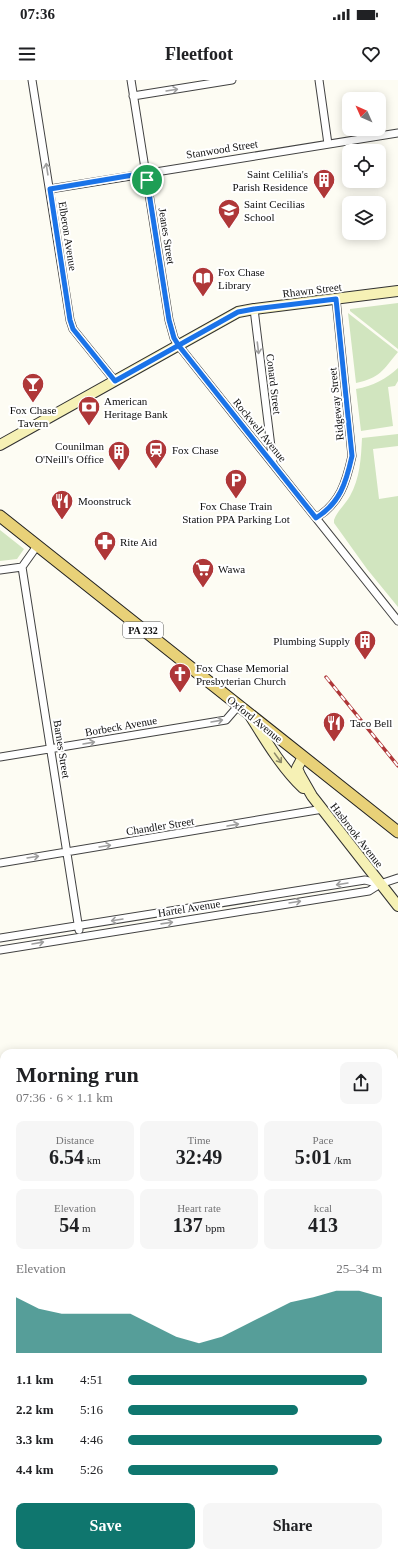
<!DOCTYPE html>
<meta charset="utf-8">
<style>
:root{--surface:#fff;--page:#f6f6f6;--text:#202124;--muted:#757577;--accent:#0f766e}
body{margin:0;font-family:"Times New Roman",serif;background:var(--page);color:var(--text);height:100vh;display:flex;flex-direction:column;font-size:15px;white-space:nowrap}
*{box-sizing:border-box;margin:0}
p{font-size:13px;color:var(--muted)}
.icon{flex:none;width:22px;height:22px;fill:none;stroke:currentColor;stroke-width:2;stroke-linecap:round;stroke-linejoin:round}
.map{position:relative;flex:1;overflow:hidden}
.panel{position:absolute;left:0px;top:969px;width:398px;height:508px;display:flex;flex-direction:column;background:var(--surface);border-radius:12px 12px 0 0;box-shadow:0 2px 10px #0003}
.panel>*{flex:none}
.needle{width:26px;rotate:315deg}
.fabs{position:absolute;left:342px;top:12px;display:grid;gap:8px}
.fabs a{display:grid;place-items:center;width:44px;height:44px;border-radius:8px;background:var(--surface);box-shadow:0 2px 10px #0003;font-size:20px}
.pin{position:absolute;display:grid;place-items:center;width:34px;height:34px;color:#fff;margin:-17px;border:2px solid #fff;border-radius:50%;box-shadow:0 1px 4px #0007}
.round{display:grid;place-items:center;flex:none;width:42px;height:42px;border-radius:8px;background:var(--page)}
.head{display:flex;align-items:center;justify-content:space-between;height:68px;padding:0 16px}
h1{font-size:22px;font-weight:700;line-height:30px}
.figures{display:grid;grid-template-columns:repeat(3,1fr);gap:6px;height:68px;padding:4px 16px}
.figures div{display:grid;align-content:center;border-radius:8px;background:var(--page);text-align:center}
.figures b{font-size:20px;font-weight:700}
.figures small{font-size:11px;font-weight:400}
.figures p{font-size:11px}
.chart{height:112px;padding:8px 16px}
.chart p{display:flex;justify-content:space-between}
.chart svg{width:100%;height:72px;margin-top:4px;fill:var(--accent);opacity:.7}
.button{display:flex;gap:8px;margin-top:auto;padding:8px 16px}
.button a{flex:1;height:46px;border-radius:8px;background:var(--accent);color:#fff;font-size:16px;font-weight:700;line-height:46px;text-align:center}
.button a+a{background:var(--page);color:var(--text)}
ul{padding:0 16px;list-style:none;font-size:13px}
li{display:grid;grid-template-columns:64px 48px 1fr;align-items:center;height:30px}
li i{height:10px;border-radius:5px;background:var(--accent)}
.status{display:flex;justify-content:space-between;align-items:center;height:28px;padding:0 20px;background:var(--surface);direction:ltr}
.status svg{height:11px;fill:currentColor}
header{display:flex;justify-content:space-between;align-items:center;height:52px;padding:0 16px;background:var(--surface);font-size:18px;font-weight:700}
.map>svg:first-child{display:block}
.green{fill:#d1e5bf}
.forest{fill:#b6d4a0}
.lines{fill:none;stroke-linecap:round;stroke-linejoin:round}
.street-casing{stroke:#424242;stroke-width:9}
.secondary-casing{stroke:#313131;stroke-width:12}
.primary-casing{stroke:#202020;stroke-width:13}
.street{stroke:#fff;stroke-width:7}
.secondary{stroke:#f6f1b5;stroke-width:10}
.primary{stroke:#e8d178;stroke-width:11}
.rail-casing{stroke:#af3738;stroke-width:3.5}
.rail{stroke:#fff;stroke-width:2;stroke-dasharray:6;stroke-linecap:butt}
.oneway{stroke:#9f9f9f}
.oneway2{stroke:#8e8b6a}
.route-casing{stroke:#fff;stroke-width:8}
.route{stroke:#1a73e8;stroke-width:5}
.labels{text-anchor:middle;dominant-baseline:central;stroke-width:4;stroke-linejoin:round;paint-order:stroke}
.shield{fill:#fff;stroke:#575757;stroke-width:1}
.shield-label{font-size:10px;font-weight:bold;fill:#0f0f0f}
.street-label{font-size:11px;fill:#0f0f0f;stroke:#fff}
.poi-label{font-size:11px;fill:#0f0f0f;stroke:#fff;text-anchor:start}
</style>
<div class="status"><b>07:36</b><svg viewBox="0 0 49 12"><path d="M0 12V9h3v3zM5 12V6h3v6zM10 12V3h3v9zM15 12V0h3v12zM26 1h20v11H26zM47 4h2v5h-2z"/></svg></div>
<header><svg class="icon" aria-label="menu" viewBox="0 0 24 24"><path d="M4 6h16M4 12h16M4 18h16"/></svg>Fleetfoot<svg class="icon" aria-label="heart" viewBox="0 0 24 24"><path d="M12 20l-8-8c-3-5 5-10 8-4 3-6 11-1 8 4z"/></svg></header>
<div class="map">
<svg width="398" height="1477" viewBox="0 0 398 1477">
<rect width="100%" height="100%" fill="#fdfcf3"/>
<path class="green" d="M398 223V269L350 231V229Z
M348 233 398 272C383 290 380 298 356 303Z
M398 288V301L395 306 388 307 393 346 361 351 356 309C373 306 386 299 398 288Z
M398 354V366L373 369 379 419 398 416V527L367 489 334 443V440C337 431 345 425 350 416 360 398 361 379 362 358Z
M0 450 24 469 17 479 0 481Z
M398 1303V1477H0V1383L4 1382V1473H394V1304Z"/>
<path class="forest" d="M4 1382V1473L259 1474 244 1477H0V1383Z"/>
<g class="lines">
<g class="street-casing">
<path id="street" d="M32 0 70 240 73 249 115 301
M131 0 169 240 174 258 179 266 398 541
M319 0 328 64
M133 16 232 0
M50 109 398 53
M254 229 273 383
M316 438C340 423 346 403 352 376L336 219
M22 487 79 850
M0 490 22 487 37 466
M0 677 226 640 239 625
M0 783 323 729
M0 858 365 800 380 804
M0 870 369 811 380 804 398 798"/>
</g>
<g class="secondary-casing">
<path id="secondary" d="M0 365 238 232 254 229 398 211
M251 637C266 661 282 688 303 708
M303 677 297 688 300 695 312 716 398 826"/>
</g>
<g class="primary-casing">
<path id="primary" d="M0 436 398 752"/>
</g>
<use href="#street" class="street"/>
<use href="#secondary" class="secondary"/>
<use href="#primary" class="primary"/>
<g class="rail-casing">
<path id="rail" d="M326 597 398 686"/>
</g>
<use href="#rail" class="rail"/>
</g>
<defs><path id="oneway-shaft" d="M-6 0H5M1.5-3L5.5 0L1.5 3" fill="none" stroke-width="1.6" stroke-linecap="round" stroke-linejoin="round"/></defs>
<g class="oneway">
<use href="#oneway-shaft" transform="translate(172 10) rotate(-9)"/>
<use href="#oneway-shaft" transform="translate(47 89) rotate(-99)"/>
<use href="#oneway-shaft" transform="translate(258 268) rotate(83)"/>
<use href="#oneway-shaft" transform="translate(217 641) rotate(-10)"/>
<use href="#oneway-shaft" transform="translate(89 663) rotate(-10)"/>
<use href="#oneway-shaft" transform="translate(233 745) rotate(-10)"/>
<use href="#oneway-shaft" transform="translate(105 766) rotate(-9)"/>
<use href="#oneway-shaft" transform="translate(33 777) rotate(-9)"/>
<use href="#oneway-shaft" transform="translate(342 804) rotate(171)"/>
<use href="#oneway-shaft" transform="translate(295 822) rotate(-9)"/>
<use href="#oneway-shaft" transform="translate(117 840) rotate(171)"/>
<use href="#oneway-shaft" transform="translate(167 843) rotate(-8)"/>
<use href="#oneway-shaft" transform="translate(38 863) rotate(-10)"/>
</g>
<use class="oneway2" href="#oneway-shaft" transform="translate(278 678) rotate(54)"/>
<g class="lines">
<g class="route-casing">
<path id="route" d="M147 100 169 240 174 258 179 266 316 438C340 423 346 403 352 376L336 219 254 229 238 232 115 301 73 249 70 240 50 109 145 93 147 100"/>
</g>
<use href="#route" class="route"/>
</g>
<defs>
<g id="building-pin" transform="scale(1.15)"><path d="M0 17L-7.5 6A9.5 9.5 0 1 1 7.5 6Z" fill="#af3738" stroke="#fff"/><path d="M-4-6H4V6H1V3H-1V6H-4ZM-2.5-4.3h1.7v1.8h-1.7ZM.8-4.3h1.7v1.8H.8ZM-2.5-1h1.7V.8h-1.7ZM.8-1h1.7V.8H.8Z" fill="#fff"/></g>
<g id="school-pin" transform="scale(1.15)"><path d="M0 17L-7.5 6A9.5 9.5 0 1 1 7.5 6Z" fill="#af3738" stroke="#fff"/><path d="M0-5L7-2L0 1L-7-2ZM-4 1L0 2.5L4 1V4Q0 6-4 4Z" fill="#fff"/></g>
<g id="library-pin" transform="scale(1.15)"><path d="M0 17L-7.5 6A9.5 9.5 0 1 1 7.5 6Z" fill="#af3738" stroke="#fff"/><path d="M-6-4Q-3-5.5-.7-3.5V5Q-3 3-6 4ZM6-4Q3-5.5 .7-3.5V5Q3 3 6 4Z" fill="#fff"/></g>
<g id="bar-pin" transform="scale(1.15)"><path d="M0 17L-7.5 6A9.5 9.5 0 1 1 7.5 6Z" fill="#af3738" stroke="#fff"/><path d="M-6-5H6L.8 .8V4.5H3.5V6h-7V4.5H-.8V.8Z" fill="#fff"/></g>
<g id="bank-pin" transform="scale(1.15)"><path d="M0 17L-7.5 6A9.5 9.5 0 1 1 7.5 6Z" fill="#af3738" stroke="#fff"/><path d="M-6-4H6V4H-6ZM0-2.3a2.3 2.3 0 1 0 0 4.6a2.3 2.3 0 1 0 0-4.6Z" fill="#fff"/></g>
<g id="station-pin" transform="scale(1.15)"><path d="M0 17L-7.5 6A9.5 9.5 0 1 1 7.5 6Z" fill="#af3738" stroke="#fff"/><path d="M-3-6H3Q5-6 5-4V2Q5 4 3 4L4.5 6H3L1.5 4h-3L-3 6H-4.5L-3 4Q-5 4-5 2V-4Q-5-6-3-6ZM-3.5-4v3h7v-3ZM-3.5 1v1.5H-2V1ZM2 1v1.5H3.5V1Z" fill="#fff"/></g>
<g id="parking-pin" transform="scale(1.15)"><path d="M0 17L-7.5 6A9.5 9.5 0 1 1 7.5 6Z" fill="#af3738" stroke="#fff"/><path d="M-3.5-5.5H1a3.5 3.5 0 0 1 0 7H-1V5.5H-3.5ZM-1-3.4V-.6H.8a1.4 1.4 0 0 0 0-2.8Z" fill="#fff"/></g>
<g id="restaurant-pin" transform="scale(1.15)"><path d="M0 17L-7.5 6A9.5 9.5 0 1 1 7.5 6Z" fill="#af3738" stroke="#fff"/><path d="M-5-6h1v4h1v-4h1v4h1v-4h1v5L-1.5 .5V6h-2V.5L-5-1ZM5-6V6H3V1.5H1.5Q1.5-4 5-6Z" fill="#fff"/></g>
<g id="pharmacy-pin" transform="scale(1.15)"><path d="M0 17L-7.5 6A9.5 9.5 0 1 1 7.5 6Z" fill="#af3738" stroke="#fff"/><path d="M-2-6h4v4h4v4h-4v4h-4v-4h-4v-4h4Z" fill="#fff"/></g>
<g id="supermarket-pin" transform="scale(1.15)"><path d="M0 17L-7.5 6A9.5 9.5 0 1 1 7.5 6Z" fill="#af3738" stroke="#fff"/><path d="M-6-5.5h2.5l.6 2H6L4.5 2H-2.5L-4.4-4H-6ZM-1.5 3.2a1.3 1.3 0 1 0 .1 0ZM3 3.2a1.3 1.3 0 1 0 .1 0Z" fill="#fff"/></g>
<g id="church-pin" transform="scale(1.15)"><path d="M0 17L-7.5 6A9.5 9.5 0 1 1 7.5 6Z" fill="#af3738" stroke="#fff"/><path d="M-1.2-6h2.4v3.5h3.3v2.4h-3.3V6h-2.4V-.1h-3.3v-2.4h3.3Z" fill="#fff"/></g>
</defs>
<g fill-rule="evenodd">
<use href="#building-pin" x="324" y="100"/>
<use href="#school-pin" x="229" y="130"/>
<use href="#library-pin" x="203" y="198"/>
<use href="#bar-pin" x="33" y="304"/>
<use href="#bank-pin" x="89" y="327"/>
<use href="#station-pin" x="156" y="370"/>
<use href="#building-pin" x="119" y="372"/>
<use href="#parking-pin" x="236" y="400"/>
<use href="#restaurant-pin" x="62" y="421"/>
<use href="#pharmacy-pin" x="105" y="462"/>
<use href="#supermarket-pin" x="203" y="489"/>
<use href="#building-pin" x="365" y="561"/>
<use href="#church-pin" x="180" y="594"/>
<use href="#restaurant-pin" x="334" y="643"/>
</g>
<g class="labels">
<rect class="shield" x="123" y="542" width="40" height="16" rx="3"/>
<g class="shield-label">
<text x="143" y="550">PA 232</text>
</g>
<g class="street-label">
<text transform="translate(222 69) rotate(-9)">Stanwood Street</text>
<text transform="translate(68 156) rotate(81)">Elberon Avenue</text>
<text transform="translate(167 156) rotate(81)">Jeanes Street</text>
<text transform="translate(312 210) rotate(-7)">Rhawn Street</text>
<text transform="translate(274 304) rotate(83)">Conard Street</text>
<text transform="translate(336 324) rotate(-96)">Ridgeway Street</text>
<text transform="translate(260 350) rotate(51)">Rockwell Avenue</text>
<text transform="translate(255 639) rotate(39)">Oxford Avenue</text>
<text transform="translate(121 646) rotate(-10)">Borbeck Avenue</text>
<text transform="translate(62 669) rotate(81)">Barnes Street</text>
<text transform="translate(160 746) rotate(-9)">Chandler Street</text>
<text transform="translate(357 755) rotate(52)">Hasbrook Avenue</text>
<text transform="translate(189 828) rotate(-9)">Hartel Avenue</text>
</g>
<g class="poi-label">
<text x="308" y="94" text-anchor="end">Saint Celilia's<tspan x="308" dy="13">Parish Residence</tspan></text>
<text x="244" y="124">Saint Cecilias<tspan x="244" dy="13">School</tspan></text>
<text x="218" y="192">Fox Chase<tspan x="218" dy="13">Library</tspan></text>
<text x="104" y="321">American<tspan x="104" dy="13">Heritage Bank</tspan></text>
<text x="33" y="330" text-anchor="middle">Fox Chase<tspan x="33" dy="13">Tavern</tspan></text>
<text x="104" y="366" text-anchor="end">Counilman<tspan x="104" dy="13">O'Neill's Office</tspan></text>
<text x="172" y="370">Fox Chase</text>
<text x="78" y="421">Moonstruck</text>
<text x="236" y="426" text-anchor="middle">Fox Chase Train<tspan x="236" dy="13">Station PPA Parking Lot</tspan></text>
<text x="120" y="462">Rite Aid</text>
<text x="218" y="489">Wawa</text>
<text x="350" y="561" text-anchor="end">Plumbing Supply</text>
<text x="196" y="588">Fox Chase Memorial<tspan x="196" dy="13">Presbyterian Church</tspan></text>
<text x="350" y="643">Taco Bell</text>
</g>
</g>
</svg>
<div class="fabs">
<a><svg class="needle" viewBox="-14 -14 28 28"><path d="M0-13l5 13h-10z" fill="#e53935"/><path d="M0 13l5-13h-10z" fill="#757577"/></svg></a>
<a><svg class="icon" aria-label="locate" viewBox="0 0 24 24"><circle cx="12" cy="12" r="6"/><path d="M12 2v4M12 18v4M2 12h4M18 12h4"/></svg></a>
<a><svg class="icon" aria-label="layers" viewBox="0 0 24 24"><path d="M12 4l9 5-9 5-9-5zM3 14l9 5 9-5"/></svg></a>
</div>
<div class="pin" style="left:147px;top:100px;background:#1e9e55"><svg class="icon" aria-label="arrive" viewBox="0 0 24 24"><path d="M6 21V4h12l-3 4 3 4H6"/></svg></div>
<section class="panel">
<div class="head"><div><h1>Morning run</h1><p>07:36 · 6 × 1.1 km</p></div><a class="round"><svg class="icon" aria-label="share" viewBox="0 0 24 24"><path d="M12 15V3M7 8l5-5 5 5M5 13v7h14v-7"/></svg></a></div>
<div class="figures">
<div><p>Distance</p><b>6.54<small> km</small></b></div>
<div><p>Time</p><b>32:49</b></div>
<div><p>Pace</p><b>5:01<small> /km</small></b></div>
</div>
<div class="figures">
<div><p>Elevation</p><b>54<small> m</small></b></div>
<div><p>Heart rate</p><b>137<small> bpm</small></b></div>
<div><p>kcal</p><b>413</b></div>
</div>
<div class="chart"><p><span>Elevation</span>25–34 m</p>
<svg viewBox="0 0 160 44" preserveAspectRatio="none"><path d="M0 44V10L10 17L20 20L30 20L40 20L50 20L60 27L70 34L80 38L90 34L100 27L110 20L120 13L130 10L140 6L150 6L160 10V44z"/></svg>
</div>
<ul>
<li><b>1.1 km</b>4:51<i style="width:94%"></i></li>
<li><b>2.2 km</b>5:16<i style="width:67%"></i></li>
<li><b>3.3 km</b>4:46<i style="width:100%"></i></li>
<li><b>4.4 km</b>5:26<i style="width:59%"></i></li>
</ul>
<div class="button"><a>Save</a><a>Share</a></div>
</section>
</div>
